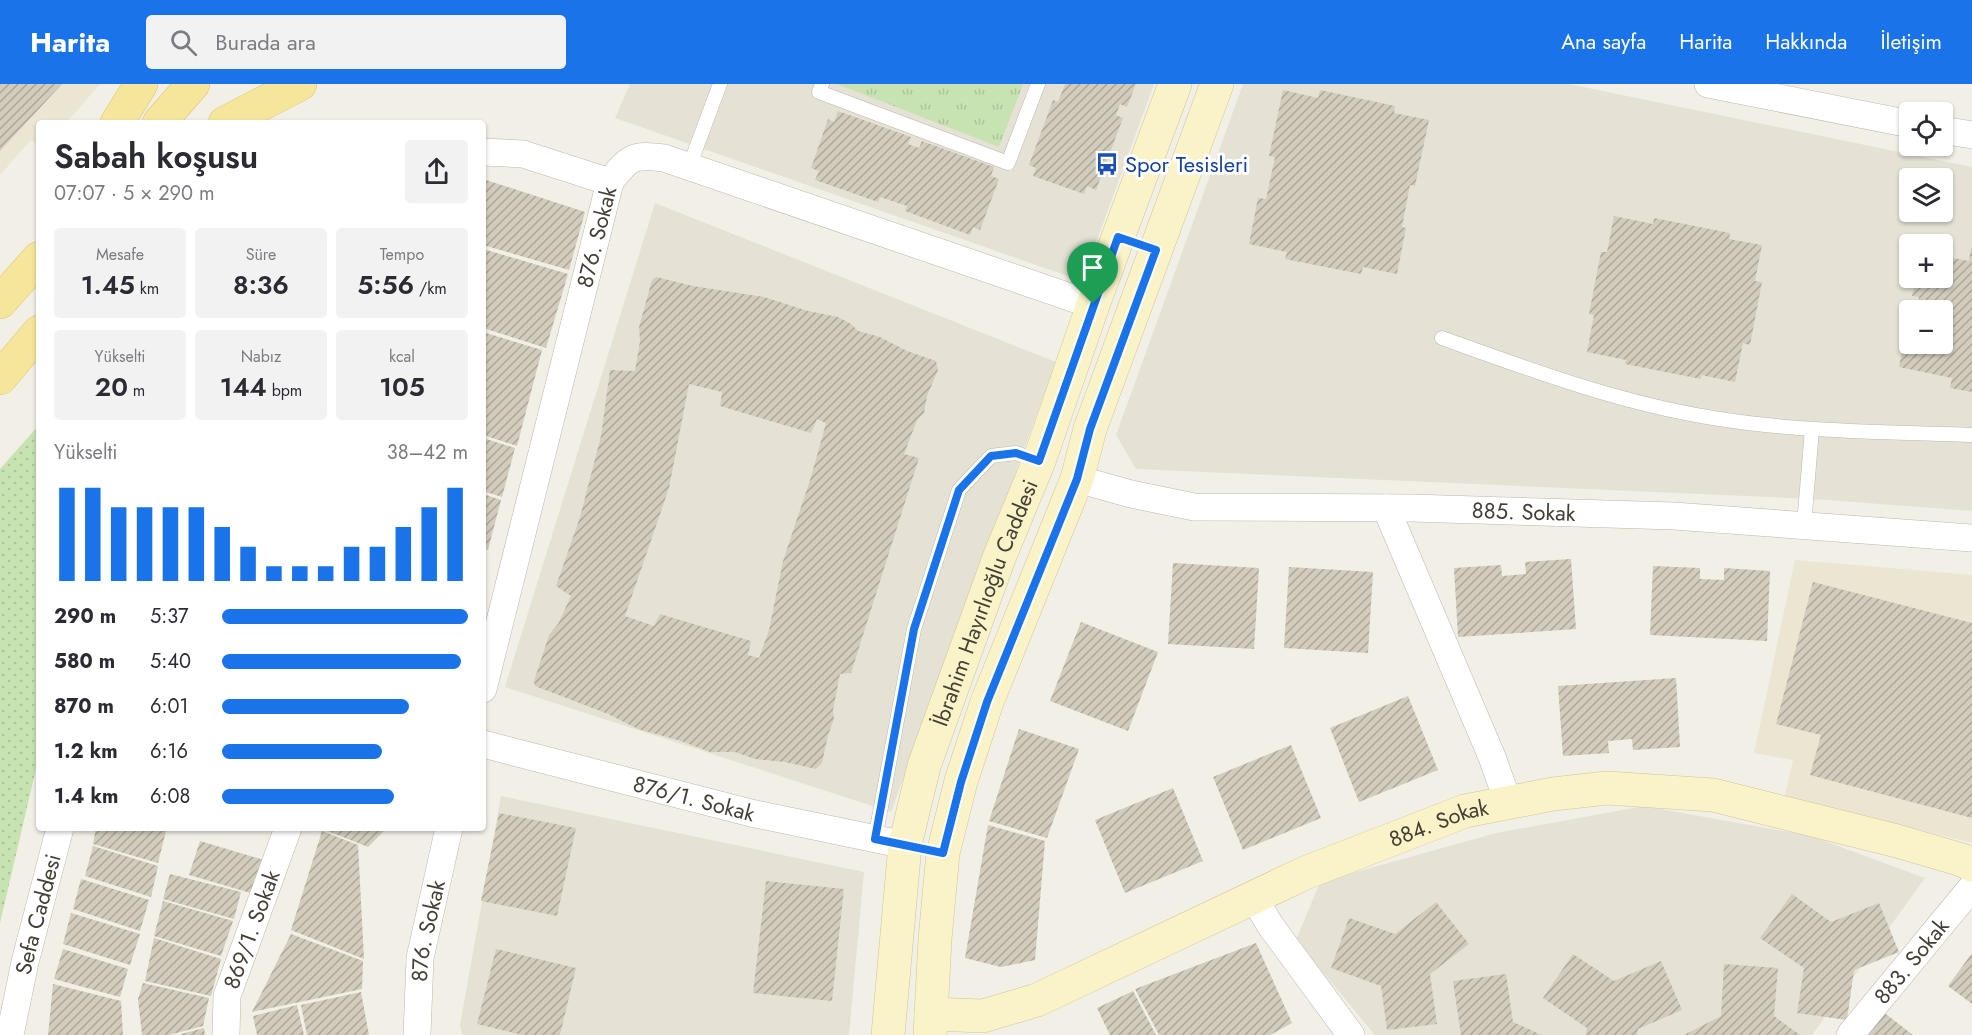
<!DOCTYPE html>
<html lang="tr">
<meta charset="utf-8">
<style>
:root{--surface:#fff;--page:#f2f2f3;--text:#2b2b33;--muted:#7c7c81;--accent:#1a73e8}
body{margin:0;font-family:Jost,sans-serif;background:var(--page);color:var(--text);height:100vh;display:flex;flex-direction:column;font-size:22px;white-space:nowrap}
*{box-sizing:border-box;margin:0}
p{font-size:20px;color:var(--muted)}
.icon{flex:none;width:33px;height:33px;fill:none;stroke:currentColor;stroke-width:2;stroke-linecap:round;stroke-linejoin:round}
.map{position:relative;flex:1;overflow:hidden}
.sheet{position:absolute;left:36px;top:36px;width:450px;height:711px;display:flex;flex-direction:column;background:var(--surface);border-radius:6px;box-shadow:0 2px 4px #0004}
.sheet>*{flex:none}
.fabs{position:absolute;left:1899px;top:18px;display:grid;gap:12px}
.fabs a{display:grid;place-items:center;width:54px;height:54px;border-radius:6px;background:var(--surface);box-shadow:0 2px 4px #0004;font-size:30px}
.pin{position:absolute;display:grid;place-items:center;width:51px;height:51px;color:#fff;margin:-62px -26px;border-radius:50% 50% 50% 0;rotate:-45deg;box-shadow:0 0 6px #0007}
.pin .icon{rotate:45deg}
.round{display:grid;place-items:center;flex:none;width:63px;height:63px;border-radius:6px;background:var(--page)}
.headline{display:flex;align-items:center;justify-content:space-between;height:102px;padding:0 18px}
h1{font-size:33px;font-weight:600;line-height:45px}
.metrics{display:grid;grid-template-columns:repeat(3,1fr);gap:9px;height:102px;padding:6px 18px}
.metrics div{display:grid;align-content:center;border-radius:6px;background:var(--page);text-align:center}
.metrics b{font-size:26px;font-weight:600}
.metrics small{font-size:16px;font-weight:400}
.metrics p{font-size:16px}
.chart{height:168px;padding:12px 18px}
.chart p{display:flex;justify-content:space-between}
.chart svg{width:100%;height:108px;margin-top:6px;stroke:var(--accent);stroke-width:6}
ul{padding:0 18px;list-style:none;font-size:20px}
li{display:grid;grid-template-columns:96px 72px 1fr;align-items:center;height:45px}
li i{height:15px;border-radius:8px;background:var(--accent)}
header{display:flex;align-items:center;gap:36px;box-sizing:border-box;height:84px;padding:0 30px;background:var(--accent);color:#fff}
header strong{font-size:28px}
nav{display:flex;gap:33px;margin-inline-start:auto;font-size:21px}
.search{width:420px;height:54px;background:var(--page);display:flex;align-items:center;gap:15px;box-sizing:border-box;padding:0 21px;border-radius:6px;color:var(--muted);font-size:22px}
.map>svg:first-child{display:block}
.residential{fill:#e5e2d5;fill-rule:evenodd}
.education{fill:#eae6d1}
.grass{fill:url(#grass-tufts)}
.park{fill:url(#park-dots)}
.building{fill:url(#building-hatch);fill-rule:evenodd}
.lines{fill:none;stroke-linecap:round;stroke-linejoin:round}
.lane-casing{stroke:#bcb8aa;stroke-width:15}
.street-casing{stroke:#bcb8aa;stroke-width:28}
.secondary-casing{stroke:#cec699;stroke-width:34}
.primary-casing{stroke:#d9c56d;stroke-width:34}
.lane{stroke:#fff;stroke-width:14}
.street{stroke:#fff;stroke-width:27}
.secondary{stroke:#faf3c8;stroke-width:33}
.primary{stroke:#f6e69b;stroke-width:33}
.route-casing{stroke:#fff;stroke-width:12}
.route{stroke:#1a73e8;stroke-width:8}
.labels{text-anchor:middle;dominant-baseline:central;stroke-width:6;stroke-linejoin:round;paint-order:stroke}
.transit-label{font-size:22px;fill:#164399;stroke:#fff;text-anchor:start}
.street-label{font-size:22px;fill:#444036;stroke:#fff}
</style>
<header>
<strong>Harita</strong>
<div class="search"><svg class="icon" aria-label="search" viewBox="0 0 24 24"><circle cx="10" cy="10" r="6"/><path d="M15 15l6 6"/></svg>Burada ara</div>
<nav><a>Ana sayfa</a><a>Harita</a><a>Hakkında</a><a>İletişim</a></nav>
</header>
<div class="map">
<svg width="1972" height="951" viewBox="0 0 1972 951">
<defs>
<pattern id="grass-tufts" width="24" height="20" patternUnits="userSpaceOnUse" patternTransform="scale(1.5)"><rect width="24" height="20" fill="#c8e3b2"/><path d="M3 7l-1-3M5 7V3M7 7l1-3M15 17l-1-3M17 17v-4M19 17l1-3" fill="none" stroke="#adc49a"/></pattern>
<pattern id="park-dots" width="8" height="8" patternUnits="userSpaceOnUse" patternTransform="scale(1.5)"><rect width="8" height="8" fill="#c8e3b2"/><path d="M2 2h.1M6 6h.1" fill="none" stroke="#adc49a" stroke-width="1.8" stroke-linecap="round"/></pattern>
<pattern id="building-hatch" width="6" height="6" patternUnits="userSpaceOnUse" patternTransform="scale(1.5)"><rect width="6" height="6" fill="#d2ccbd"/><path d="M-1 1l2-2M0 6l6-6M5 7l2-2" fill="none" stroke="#aca79a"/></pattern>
</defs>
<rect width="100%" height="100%" fill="#f2efe6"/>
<path class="residential" d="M630 0H1154L1082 197 615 34Z
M1243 0H1569L1972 83V427L1813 415 1136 385 1116 351ZM1910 94H1942V128H1910ZM1910 160H1942V194H1910ZM1910 226H1942V260H1910Z
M655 119 1056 278 891 728 505 603Z
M501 712 864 788 849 951H462L460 941Z
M1644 722 1811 752 1925 794 1812 951H1375L1296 856 1320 798 1496 749Z"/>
<path class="education" d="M0 0H100L66 39H39V62L31 56 0 91Z
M1795 476 1972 491V759L1785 712 1793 676 1754 669Z"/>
<path class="grass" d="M837 0H1023L999 63Z"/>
<path class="park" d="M39 341V672L0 839V385Z"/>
<path class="building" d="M0 0H62L0 67Z
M1065 0H1136L1127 23 1120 20 1116 31 1123 34 1096 106 1087 102 1084 110 1033 92 1036 84 1029 81 1053 16 1058 18Z
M1283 6 1318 14 1320 6 1395 22 1394 29 1429 36 1415 102 1410 101 1402 143 1406 144 1397 190 1363 183 1361 190 1285 175 1287 168 1249 160 1258 114 1266 115 1275 73 1269 72Z
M838 27 911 53 908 60 919 64 922 57 994 83 991 92 999 95 980 146 973 143 970 151 905 127 907 122 880 113 878 118 815 96 819 87 811 84 828 35 834 38Z
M483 95 585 128 569 186 483 161Z
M1614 132 1653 140 1654 134 1730 149 1729 155 1762 161 1755 197 1762 198 1750 261 1743 259 1735 298 1701 291V295L1625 280 1626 276 1587 268 1594 231 1589 230 1601 168H1607Z
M1971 164H1972V308L1950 304 1952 294 1899 283 1905 252 1910 253V260H1942V226H1917L1919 213 1912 212 1916 194H1942V172L1969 177Z
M483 165 568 190 546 264 483 244Z
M656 193 693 202 764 213 808 227 838 233 851 240 858 247 880 253 907 267 936 277 938 286 927 312 924 329 917 336 904 370 919 374 851 589 840 590 833 626 834 635 828 651 822 679 816 685 785 678 755 675 735 668H710L681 657 638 645 608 630 535 602 534 597 549 551 558 540 571 512 556 502 580 433 601 352 610 286 635 287 640 257 639 243 652 196ZM689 300 722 308 720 322 811 349 817 335 826 339 811 393 783 477 769 546 759 574 748 571 751 557 660 530 654 542 625 532 669 404Z
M483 248 542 266 517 362 483 351Z
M483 354 515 364 502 413 483 407Z
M483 410 501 416 488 466 483 464Z
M1571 475 1576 545 1458 553 1454 484 1501 481 1502 492 1526 490 1525 478Z
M1173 479 1259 484 1254 565 1168 560Z
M1653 482 1700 484V495L1724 496V484L1770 487 1767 557 1650 551Z
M1289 483 1373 488 1368 569 1284 564Z
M1813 498 1972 539V734L1810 691 1821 651 1776 640Z
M1081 538 1158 568 1128 647 1050 617Z
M1676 594 1680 663 1633 666 1632 655 1608 657 1609 669 1563 672 1558 602Z
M1408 612 1438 686 1359 718 1330 644Z
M1019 645 1079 665 1047 754 989 737Z
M1291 661 1321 734 1243 766 1213 693Z
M1173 704 1203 777 1125 809 1095 736Z
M499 729 576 744 557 832 481 817Z
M988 741 1045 757 1035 876 1001 883 965 874Z
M96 744H156L166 747 158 779 93 760Z
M320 744H387L368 763Z
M322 747 358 761 364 875 291 846Z
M200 757 264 776 254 810 189 791Z
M93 762 158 782 151 813 85 792Z
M170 790 241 808 234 835 163 815Z
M81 795 149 816 140 847 73 825Z
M766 797 844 805 832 917 753 909Z
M1792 810 1831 838 1879 819 1899 868 1854 886 1847 936 1797 929 1804 884 1760 854Z
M163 817 233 837 221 872 154 852Z
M1436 818 1469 860 1430 890 1437 940 1387 946 1381 902 1331 884 1349 834 1395 850Z
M71 829 140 850 130 881 63 860Z
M291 850 363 877 362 905 252 928Z
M154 854 221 875 211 912 145 897Z
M1256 859 1292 939 1270 951H1159L1135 905Z
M63 865 128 885 120 913 54 895Z
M496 865 576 884 560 951H522L477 940Z
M1972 869V920L1948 902Z
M1573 870 1614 897 1661 877 1682 926 1638 945 1637 951H1586L1587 944 1543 914Z
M1724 880 1778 884 1774 932 1800 951H1684L1721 932Z
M1506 890 1513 938 1542 951H1461L1453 897Z
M143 899 209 914 203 942 169 951H142L138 915Z
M53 900 121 917 123 951H48Z
M1133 907 1156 951H1110L1097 924Z
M361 908 369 951H307L301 921Z
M297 921 304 951H257L253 932Z
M1882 927 1913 951H1864Z
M204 944 205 951H181V950Z"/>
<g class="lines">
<g class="lane-casing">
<path id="lane" d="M822 0 819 8 1008 79 1038 0
M689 83 720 0
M1442 254C1531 286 1619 319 1713 334 1798 348 1886 348 1972 351
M1804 441 1812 345
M875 755 914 545 959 406 991 372 1016 369 1039 377"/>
</g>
<g class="street-casing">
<g id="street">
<path d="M1708 0 1910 40"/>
<path d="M1942 46 1972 51"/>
<path d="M483 68 523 70 610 98"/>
<path id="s1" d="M1077 395 1131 410 1194 423 1411 424 1674 432 1972 454"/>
<path d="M1386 424 1492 673 1508 718"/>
<path id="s2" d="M483 605 610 98C629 73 633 70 664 74L1093 221"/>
<path id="s3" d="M483 660 751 729 905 761"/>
<path d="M1253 812 1270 841 1351 951"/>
<path id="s4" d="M10 951 25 878 60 744"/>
<path id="s5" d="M226 951 227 912 288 744"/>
<path id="s6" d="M417 951 420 874 449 744"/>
<path id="s7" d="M1850 951 1972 803"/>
</g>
</g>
<g class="secondary-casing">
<g id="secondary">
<path id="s8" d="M931 930 983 932 1037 916 1305 789 1465 727 1553 710 1607 704 1713 711 1897 757 1962 776 1972 781"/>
<path id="s9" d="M888 951 905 761 924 682 999 474 1039 377 1093 221 1175 0"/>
<path d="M930 951 935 855 943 769 961 697 987 618 1077 395 1090 345 1217 0"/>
</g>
</g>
<g class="primary-casing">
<path id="primary" d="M117 39 141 0
M159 39 193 0
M225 39 300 0
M0 218 39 174
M0 294 39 248"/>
</g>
<use href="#lane" class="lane"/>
<use href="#street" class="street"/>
<use href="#secondary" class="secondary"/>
<use href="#primary" class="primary"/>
</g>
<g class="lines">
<g class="route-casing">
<path id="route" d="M1118 153 1156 166 1090 345 1077 395 987 618 961 698 943 769 875 755 914 545 959 406 991 372 1016 369 1039 377Z"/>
</g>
<use href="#route" class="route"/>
</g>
<defs>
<g id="bus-bare" transform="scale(1.8)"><path d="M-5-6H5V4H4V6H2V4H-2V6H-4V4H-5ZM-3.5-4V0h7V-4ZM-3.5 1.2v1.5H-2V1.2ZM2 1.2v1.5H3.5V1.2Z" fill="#1a4fb4" stroke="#fff" stroke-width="2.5" paint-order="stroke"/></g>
</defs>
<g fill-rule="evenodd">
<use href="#bus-bare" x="1107" y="80"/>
</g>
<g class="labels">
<g class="transit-label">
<text x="1125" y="80">Spor Tesisleri</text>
</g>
<g class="street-label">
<text stroke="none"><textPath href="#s2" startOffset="466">876. Sokak</textPath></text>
<text stroke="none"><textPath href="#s1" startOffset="450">885. Sokak</textPath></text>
<text stroke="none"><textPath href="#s9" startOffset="446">İbrahim Hayırlıoğlu Caddesi</textPath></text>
<text stroke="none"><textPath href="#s3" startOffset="218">876/1. Sokak</textPath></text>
<text stroke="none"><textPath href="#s8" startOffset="548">884. Sokak</textPath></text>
<text stroke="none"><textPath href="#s4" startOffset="124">Sefa Caddesi</textPath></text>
<text stroke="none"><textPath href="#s5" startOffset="110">869/1. Sokak</textPath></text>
<text stroke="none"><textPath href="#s6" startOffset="105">876. Sokak</textPath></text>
<text stroke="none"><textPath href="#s7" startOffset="96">883. Sokak</textPath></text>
</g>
</g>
</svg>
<div class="fabs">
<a><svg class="icon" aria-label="locate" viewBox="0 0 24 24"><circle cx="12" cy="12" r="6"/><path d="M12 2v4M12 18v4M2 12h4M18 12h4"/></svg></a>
<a><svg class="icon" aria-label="layers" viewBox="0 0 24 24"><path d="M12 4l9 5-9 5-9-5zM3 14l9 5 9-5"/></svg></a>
<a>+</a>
<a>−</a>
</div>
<div class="pin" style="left:1093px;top:220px;background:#1e9e55"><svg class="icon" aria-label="arrive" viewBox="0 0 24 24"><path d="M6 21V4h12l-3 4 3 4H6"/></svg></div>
<section class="sheet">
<div class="headline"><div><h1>Sabah koşusu</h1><p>07:07 · 5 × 290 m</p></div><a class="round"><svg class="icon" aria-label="share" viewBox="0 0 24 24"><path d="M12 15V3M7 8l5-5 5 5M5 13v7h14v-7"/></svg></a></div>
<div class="metrics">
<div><p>Mesafe</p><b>1.45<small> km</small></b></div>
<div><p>Süre</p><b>8:36</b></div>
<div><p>Tempo</p><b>5:56<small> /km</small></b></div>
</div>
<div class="metrics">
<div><p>Yükselti</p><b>20<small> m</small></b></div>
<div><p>Nabız</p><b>144<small> bpm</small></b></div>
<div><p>kcal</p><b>105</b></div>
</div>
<div class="chart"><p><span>Yükselti</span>38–42 m</p>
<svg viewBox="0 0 160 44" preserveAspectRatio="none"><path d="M5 44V6M15 44V6M25 44V14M35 44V14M45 44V14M55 44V14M65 44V22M75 44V30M85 44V38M95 44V38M105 44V38M115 44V30M125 44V30M135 44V22M145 44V14M155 44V6"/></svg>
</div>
<ul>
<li><b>290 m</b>5:37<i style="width:100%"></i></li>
<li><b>580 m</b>5:40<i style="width:97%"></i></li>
<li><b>870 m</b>6:01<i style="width:76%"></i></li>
<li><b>1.2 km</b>6:16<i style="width:65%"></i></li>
<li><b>1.4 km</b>6:08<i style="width:70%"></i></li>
</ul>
</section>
</div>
